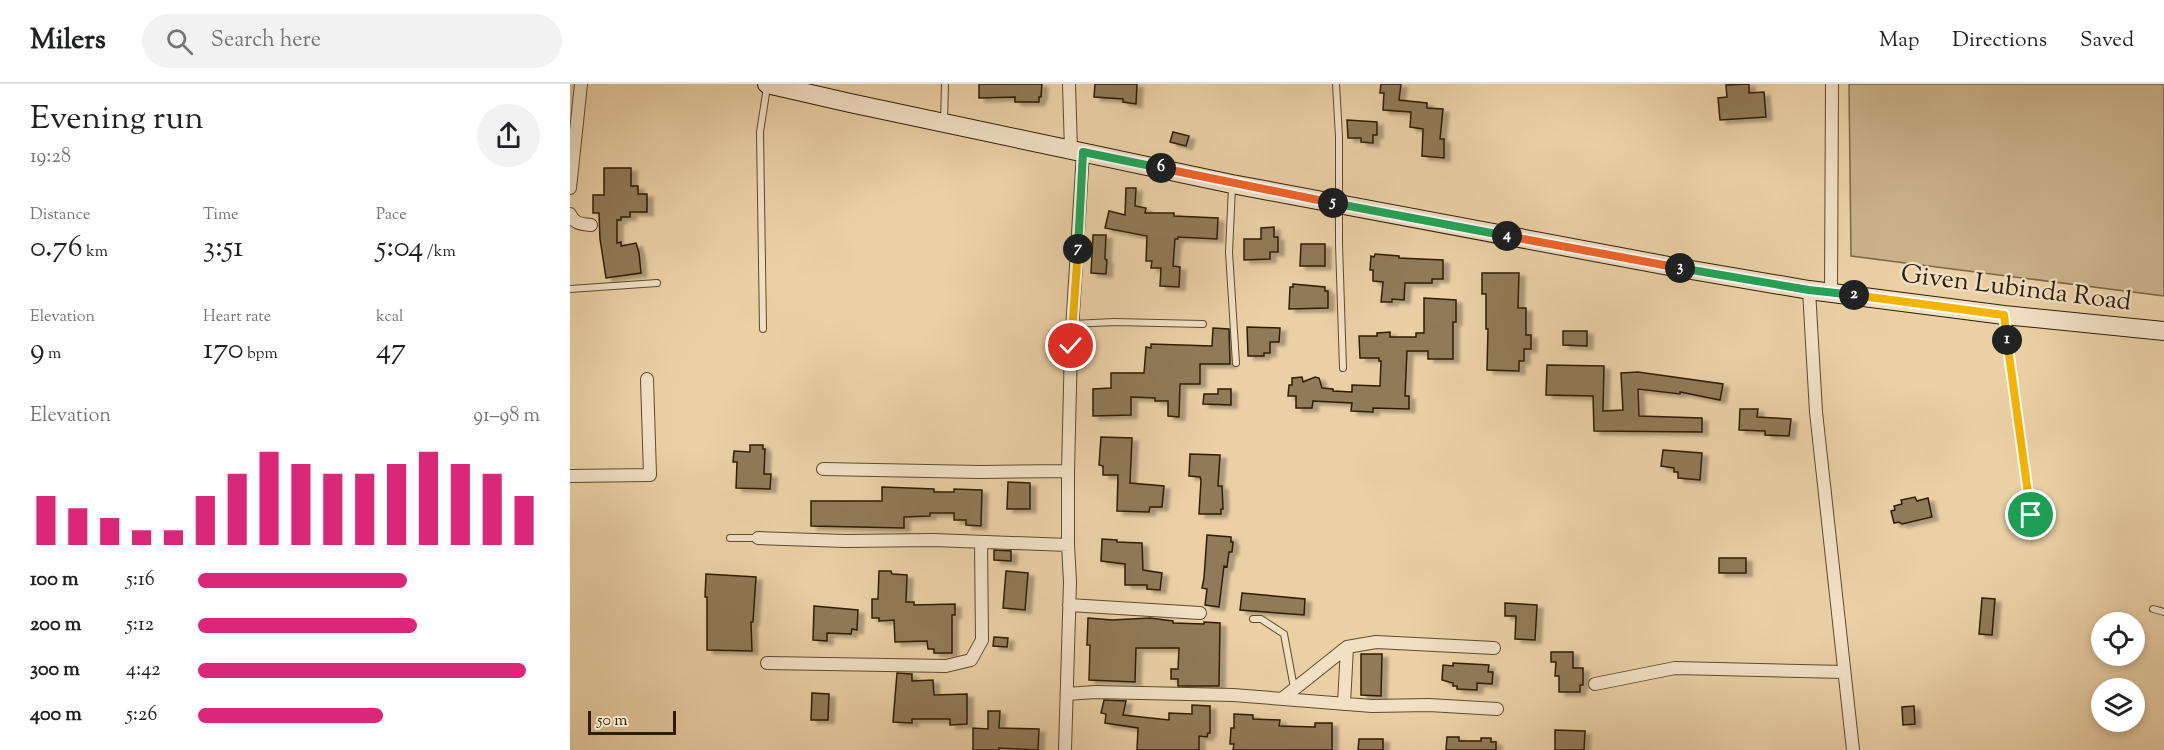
<!DOCTYPE html>
<meta charset="utf-8">
<style>
:root{--surface:#fff;--page:#f2f2f2;--text:#202124;--muted:#757577;--line:#e0e0e0;--accent:#db2777}
body{margin:0;font-family:"Sorts Mill Goudy",serif;background:var(--page);color:var(--text);height:100vh;display:flex;flex-direction:column;font-size:22px;white-space:nowrap}
*{box-sizing:border-box;margin:0}
p{font-size:20px;color:var(--muted)}
.icon{flex:none;width:33px;height:33px;fill:none;stroke:currentColor;stroke-width:2;stroke-linecap:round;stroke-linejoin:round}
.map{position:relative;flex:1;overflow:hidden}
.sheet{display:flex;flex-direction:column;background:var(--surface);width:570px}
.sheet>*{flex:none}
.fabs{position:absolute;left:1521px;top:528px;display:grid;gap:12px}
.fabs a{display:grid;place-items:center;width:54px;height:54px;border-radius:50%;background:var(--surface);box-shadow:0 3px 9px #0003;font-size:30px}
.scale{position:absolute;left:18px;bottom:15px;width:88px;box-sizing:border-box;padding-left:6px;border:3px solid #2e1d05;border-top:0;font-size:16px;line-height:21px;white-space:nowrap;color:#2e1d05;-webkit-text-stroke:4px #f2e0c5;paint-order:stroke}
.pin{position:absolute;display:grid;place-items:center;width:51px;height:51px;color:#fff;margin:-26px;border:3px solid #fff;border-radius:50%;box-shadow:0 2px 6px #0007}
.km{position:absolute;width:30px;height:30px;margin:-15px;border-radius:50%;background:#222;color:#fff;font-size:16px;line-height:30px;text-align:center}
.round{display:grid;place-items:center;flex:none;width:63px;height:63px;border-radius:32px;background:var(--page)}
.overview{display:flex;align-items:center;justify-content:space-between;height:102px;padding:0 30px}
h1{font-size:33px;font-weight:600;line-height:45px}
.figures{display:grid;grid-template-columns:repeat(3,1fr);gap:9px;height:102px;padding:6px 30px}
.figures div{display:grid;align-content:center}
.figures b{font-size:30px;font-weight:600}
.figures small{font-size:16px;font-weight:400}
.figures p{font-size:16px}
.chart{height:168px;padding:12px 30px}
.chart p{display:flex;justify-content:space-between}
.chart svg{width:100%;height:108px;margin-top:6px;stroke:var(--accent);stroke-width:6}
ul{padding:0 30px;list-style:none;font-size:20px}
li{display:grid;grid-template-columns:96px 72px 1fr;align-items:center;height:45px}
li i{height:15px;border-radius:8px;background:var(--accent)}
header{display:flex;align-items:center;gap:36px;box-sizing:border-box;height:84px;padding:0 30px;background:var(--surface);border-bottom:2px solid var(--line)}
header strong{font-size:28px}
nav{display:flex;gap:33px;margin-inline-start:auto;font-size:21px}
.search{width:420px;height:54px;background:var(--page);display:flex;align-items:center;gap:15px;box-sizing:border-box;padding:0 21px;border-radius:33px;color:var(--muted);font-size:22px}
main{display:flex;flex:1;min-height:0}
.map>svg:first-child{display:block}
.green{fill:#cbb28b;stroke:#7c6848;stroke-width:1.5}
.building{fill:#907a59;stroke:#2e1d05;stroke-width:1.5;filter:url(#shadow)}
.lines{fill:none;stroke-linecap:round;stroke-linejoin:round}
.lane-casing{stroke:#5d4a2d;stroke-width:8}
.street-casing{stroke:#5d4a2d;stroke-width:14}
.secondary-casing{stroke:#2e1d05;stroke-width:20}
.lane{stroke:#f2e0c5;stroke-width:6}
.street{stroke:#f2e0c5;stroke-width:12}
.secondary{stroke:#f2e0c5;stroke-width:18}
.split-1-casing{stroke:#fff;stroke-width:12}
.split-2-casing{stroke:#fff;stroke-width:12}
.split-3-casing{stroke:#fff;stroke-width:12}
.split-4-casing{stroke:#fff;stroke-width:12}
.split-5-casing{stroke:#fff;stroke-width:12}
.split-6-casing{stroke:#fff;stroke-width:12}
.split-7-casing{stroke:#fff;stroke-width:12}
.split-8-casing{stroke:#fff;stroke-width:12}
.split-1{stroke:#f5b400;stroke-width:8}
.split-2{stroke:#f5b400;stroke-width:8}
.split-3{stroke:#22a559;stroke-width:8}
.split-4{stroke:#f0652b;stroke-width:8}
.split-5{stroke:#22a559;stroke-width:8}
.split-6{stroke:#f0652b;stroke-width:8}
.split-7{stroke:#22a559;stroke-width:8}
.split-8{stroke:#f5b400;stroke-width:8}
.labels{text-anchor:middle;dominant-baseline:central;stroke-width:4.5;stroke-linejoin:round;paint-order:stroke}
.street-label{font-size:26px;fill:#2e1d05;stroke:#f2e0c5}
</style>
<header>
<strong>Milers</strong>
<div class="search"><svg class="icon" aria-label="search" viewBox="0 0 24 24"><circle cx="10" cy="10" r="6"/><path d="M15 15l6 6"/></svg>Search here</div>
<nav><a>Map</a><a>Directions</a><a>Saved</a></nav>
</header>
<main>
<section class="sheet">
<div class="overview"><div><h1>Evening run</h1><p>19:28</p></div><a class="round"><svg class="icon" aria-label="share" viewBox="0 0 24 24"><path d="M12 15V3M7 8l5-5 5 5M5 13v7h14v-7"/></svg></a></div>
<div class="figures">
<div><p>Distance</p><b>0.76<small> km</small></b></div>
<div><p>Time</p><b>3:51</b></div>
<div><p>Pace</p><b>5:04<small> /km</small></b></div>
</div>
<div class="figures">
<div><p>Elevation</p><b>9<small> m</small></b></div>
<div><p>Heart rate</p><b>170<small> bpm</small></b></div>
<div><p>kcal</p><b>47</b></div>
</div>
<div class="chart"><p><span>Elevation</span>91–98 m</p>
<svg viewBox="0 0 160 44" preserveAspectRatio="none"><path d="M5 44V24M15 44V29M25 44V33M35 44V38M45 44V38M55 44V24M65 44V15M75 44V6M85 44V11M95 44V15M105 44V15M115 44V11M125 44V6M135 44V11M145 44V15M155 44V24"/></svg>
</div>
<ul>
<li><b>100 m</b>5:16<i style="width:61%"></i></li>
<li><b>200 m</b>5:12<i style="width:64%"></i></li>
<li><b>300 m</b>4:42<i style="width:96%"></i></li>
<li><b>400 m</b>5:26<i style="width:54%"></i></li>
</ul>
</section>
<div class="map">
<svg width="1594" height="666" viewBox="0 0 1594 666">
<defs>
<filter id="shadow"><feDropShadow dx="6" dy="3.5" stdDeviation="1.5" flood-color="#0004"/></filter>
</defs>
<rect width="100%" height="100%" fill="#ebd0a6"/>
<filter id="stains"><feTurbulence type="fractalNoise" baseFrequency=".00333" numOctaves="4"/><feColorMatrix values="0 0 0 0 .2 0 0 0 0 .09 0 0 0 0 .02 0 0 0 .5 -.17"/></filter>
<radialGradient id="worn" r=".72"><stop offset=".6" stop-color="#630" stop-opacity="0"/><stop offset="1" stop-color="#630" stop-opacity=".3"/></radialGradient>
<path class="green" d="M1279 0H1594V212L1281 172Z"/>
<path class="building" d="M409 0H472L471 13H469V18H445V13L409 14Z
M525 0H567L566 20 553 18V15L524 13Z
M811 0H831L829 16 857 19V24L873 25 870 55H874V74L852 72 853 45 840 43 841 28 813 26 814 9H810Z
M1179 0V9L1194 8 1196 33 1150 36 1148 14 1157 13 1156 1Z
M777 36 807 38V51H803V59L791 58V54H778Z
M603 48 619 52 616 62 600 58Z
M34 84H61V102H68V110H77V128H60V133H51V136H47V159L51 158V162L66 159 69 169 71 189 36 194 30 155 29 129H23V111H34Z
M556 104H566L565 122 576 124 575 129H604V132L648 134 647 155 608 153V155H605L603 182 610 183 609 203 590 202 591 184H581L582 177H576L577 152 535 144 539 127 555 131Z
M704 143V153H708V168H700V175L674 176V155H691V144Z
M523 151H536L535 175 537 176 536 190 521 189Z
M731 160H755V182H730Z
M805 170 829 172V174L873 176V195H862V199H835L834 216 822 215V218H811L813 198 803 197V186H800L801 172 804 173Z
M912 189H949L948 224H956V251H961V265H954V277H949V287L917 286 918 245H916V210H912Z
M723 200 755 203V207H758V224L719 225 720 203H723Z
M854 214 886 216V238H883V275H858V267H837L835 312H839V325L803 324V328L781 327 782 319 743 317 742 324H726V312H718L719 301H722V294L732 293 733 298 745 293 749 294 752 304 763 305V307L782 308V301L810 302 811 277H809V274H790L789 252H807V249L820 248V253H846V249H854Z
M677 243 710 244 709 258H700V269H694V272H678Z
M643 244 659 245 660 280H630V300H610L609 333 598 332V317H585V314L561 313V331L523 332V305L541 304V289H574L576 263 581 264V260L642 262Z
M993 247H1017V262L993 261Z
M977 281 1034 282 1033 327 1053 326 1051 289 1068 288 1153 300 1150 316 1110 308V310L1068 305 1069 332 1132 334V348L1024 347 1023 312 976 311Z
M648 305H661V321L633 320 634 310H648Z
M1170 325H1188L1187 333 1221 335 1219 352 1195 351V347L1169 346Z
M531 353 562 354 560 399 594 402 592 423H580L579 428 547 427 548 391H533V382L529 381Z
M180 361H193V365H195L194 390H201L200 405 166 404 167 378H163L164 367 180 368Z
M1093 366 1132 369 1130 396 1108 394V388H1104V384L1091 382Z
M620 370 650 371 648 402H652L653 425H651V430H629L631 396 630 393 619 392Z
M438 398 460 399V425H437Z
M312 403 364 405V408H384V405L412 406 411 442 396 441V436H384V429H360V432L334 433V444L241 442V417H312Z
M1345 413 1347 417 1358 414 1362 433 1332 440 1329 438 1324 439 1321 427 1325 426 1324 422 1332 420 1331 416Z
M637 451 661 453V458H663L662 468H659L657 483 654 482 649 523 635 521 637 505 632 504 634 494Z
M532 455 547 456V458L572 459 573 486 592 489 590 506 577 505V501H555V480L531 477Z
M424 466 441 467V477L424 476Z
M1149 474H1176V489H1149Z
M309 487H321L322 490 337 491 336 518H344V521L385 520V531H382V569H364V565H358L357 557 325 558 324 536 309 537V534H302V515H308Z
M436 487 458 489 455 526 433 524Z
M136 490 186 493 183 538H181L182 567 137 566V513H135Z
M672 509 735 515 734 531 670 526Z
M1412 514 1425 515 1422 551 1409 550Z
M935 519 967 521 965 556 945 555 946 532H935Z
M244 522 288 526 287 546 282 545 281 550 257 549V557L243 556Z
M518 534 542 536 580 534 603 537V539L634 540V538L650 539 649 602H608V595H601V585H608L609 564H566L565 598 519 596 520 561H517Z
M424 553 438 554 437 563 423 562Z
M981 568H1003V584H1013V601H1010V608H989V592H985L986 578H981Z
M791 570H812L811 612 791 611Z
M883 579 919 581 918 588H923L922 600 907 599V606L887 605V602H883V599L872 596 873 581 883 582Z
M327 589 342 590V597L363 596 364 611 397 610V640L380 641V635H342V639L323 638Z
M242 609 259 610 258 636H241Z
M534 616 556 617 553 631 599 636V629L622 630V621L640 622V649H638L637 653 629 652V666H567L568 644 535 639 536 630 531 629Z
M1344 622 1345 640 1333 641 1332 623Z
M418 627H430L429 644 469 645 468 666 429 664V666H403V644L418 645Z
M664 630 683 631V635L710 636 709 642 745 643V639H762V666H663L664 660H660L661 644H664Z
M985 646 1015 647 1014 666H985Z
M877 653H889V657H911V654H921V658H926V666H876Z
M789 655H813V666H788Z"/>
<g class="lines">
<g class="lane-casing">
<path id="lane" d="M766 0 769 53V160L773 284
M374 37 375 0
M662 103 659 168 666 279
M0 205 87 199
M1434 232 1461 431
M502 240 544 238 633 240
M193 245 190 48 197 3
M160 454H188
M1583 525 1594 528
M683 535H691L714 550 724 604"/>
</g>
<g class="street-casing">
<path id="street" d="M499 0 501 65
M0 104 11 0
M0 130C4 140 12 140 21 141
M1239 206 1246 328 1283 666
M1261 208 1262 0
M253 385 410 388 498 387
M0 392 80 391 77 295
M188 454 275 457 364 456 498 461
M499 521 630 529
M197 579 376 582 401 576 412 556 411 458
M1025 600 1105 584 1274 588
M497 610 525 608 663 611 802 622 859 621 927 625
M713 614 777 563 806 558 924 564
M774 620 777 563
M495 666 500 498 498 461V387L501 262 513 68"/>
</g>
<g class="secondary-casing">
<path id="secondary" d="M197 0 280 19 662 100 1104 183 1239 206 1434 231 1594 247"/>
</g>
<use href="#lane" class="lane"/>
<use href="#street" class="street"/>
<use href="#secondary" class="secondary"/>
</g>
<g class="lines">
<g class="split-1-casing">
<path id="split-1" d="M1437 256 1461 431"/>
</g>
<g class="split-2-casing">
<path id="split-2" d="M1284 211 1434 231 1437 256"/>
</g>
<g class="split-3-casing">
<path id="split-3" d="M1110 184 1239 206 1284 211"/>
</g>
<g class="split-4-casing">
<path id="split-4" d="M937 152 1110 184"/>
</g>
<g class="split-5-casing">
<path id="split-5" d="M763 119 937 152"/>
</g>
<g class="split-6-casing">
<path id="split-6" d="M591 84 763 119"/>
</g>
<g class="split-7-casing">
<path id="split-7" d="M508 165 513 68 591 84"/>
</g>
<g class="split-8-casing">
<path id="split-8" d="M501 262 508 165"/>
</g>
<use href="#split-1" class="split-1"/>
<use href="#split-2" class="split-2"/>
<use href="#split-3" class="split-3"/>
<use href="#split-4" class="split-4"/>
<use href="#split-5" class="split-5"/>
<use href="#split-6" class="split-6"/>
<use href="#split-7" class="split-7"/>
<use href="#split-8" class="split-8"/>
</g>
<g class="labels">
<g class="street-label">
<text transform="translate(1446 205) rotate(7)">Given Lubinda Road</text>
</g>
</g>
<rect width="100%" height="100%" filter="url(#stains)"/>
<rect width="100%" height="100%" fill="url(#worn)"/>
</svg>
<div class="fabs">
<a><svg class="icon" aria-label="locate" viewBox="0 0 24 24"><circle cx="12" cy="12" r="6"/><path d="M12 2v4M12 18v4M2 12h4M18 12h4"/></svg></a>
<a><svg class="icon" aria-label="layers" viewBox="0 0 24 24"><path d="M12 4l9 5-9 5-9-5zM3 14l9 5 9-5"/></svg></a>
</div>
<div class="scale">50 m</div>
<div class="pin" style="left:1461px;top:431px;background:#1e9e55"><svg class="icon" aria-label="arrive" viewBox="0 0 24 24"><path d="M6 21V4h12l-3 4 3 4H6"/></svg></div>
<div class="pin" style="left:501px;top:262px;background:#d93025"><svg class="icon" aria-label="check" viewBox="0 0 24 24"><path d="M5 12l5 5 9-10"/></svg></div>
<b class="km" style="left:1437px;top:256px">1</b>
<b class="km" style="left:1284px;top:211px">2</b>
<b class="km" style="left:1110px;top:184px">3</b>
<b class="km" style="left:937px;top:152px">4</b>
<b class="km" style="left:763px;top:119px">5</b>
<b class="km" style="left:591px;top:84px">6</b>
<b class="km" style="left:508px;top:165px">7</b>
</div>
</main>
